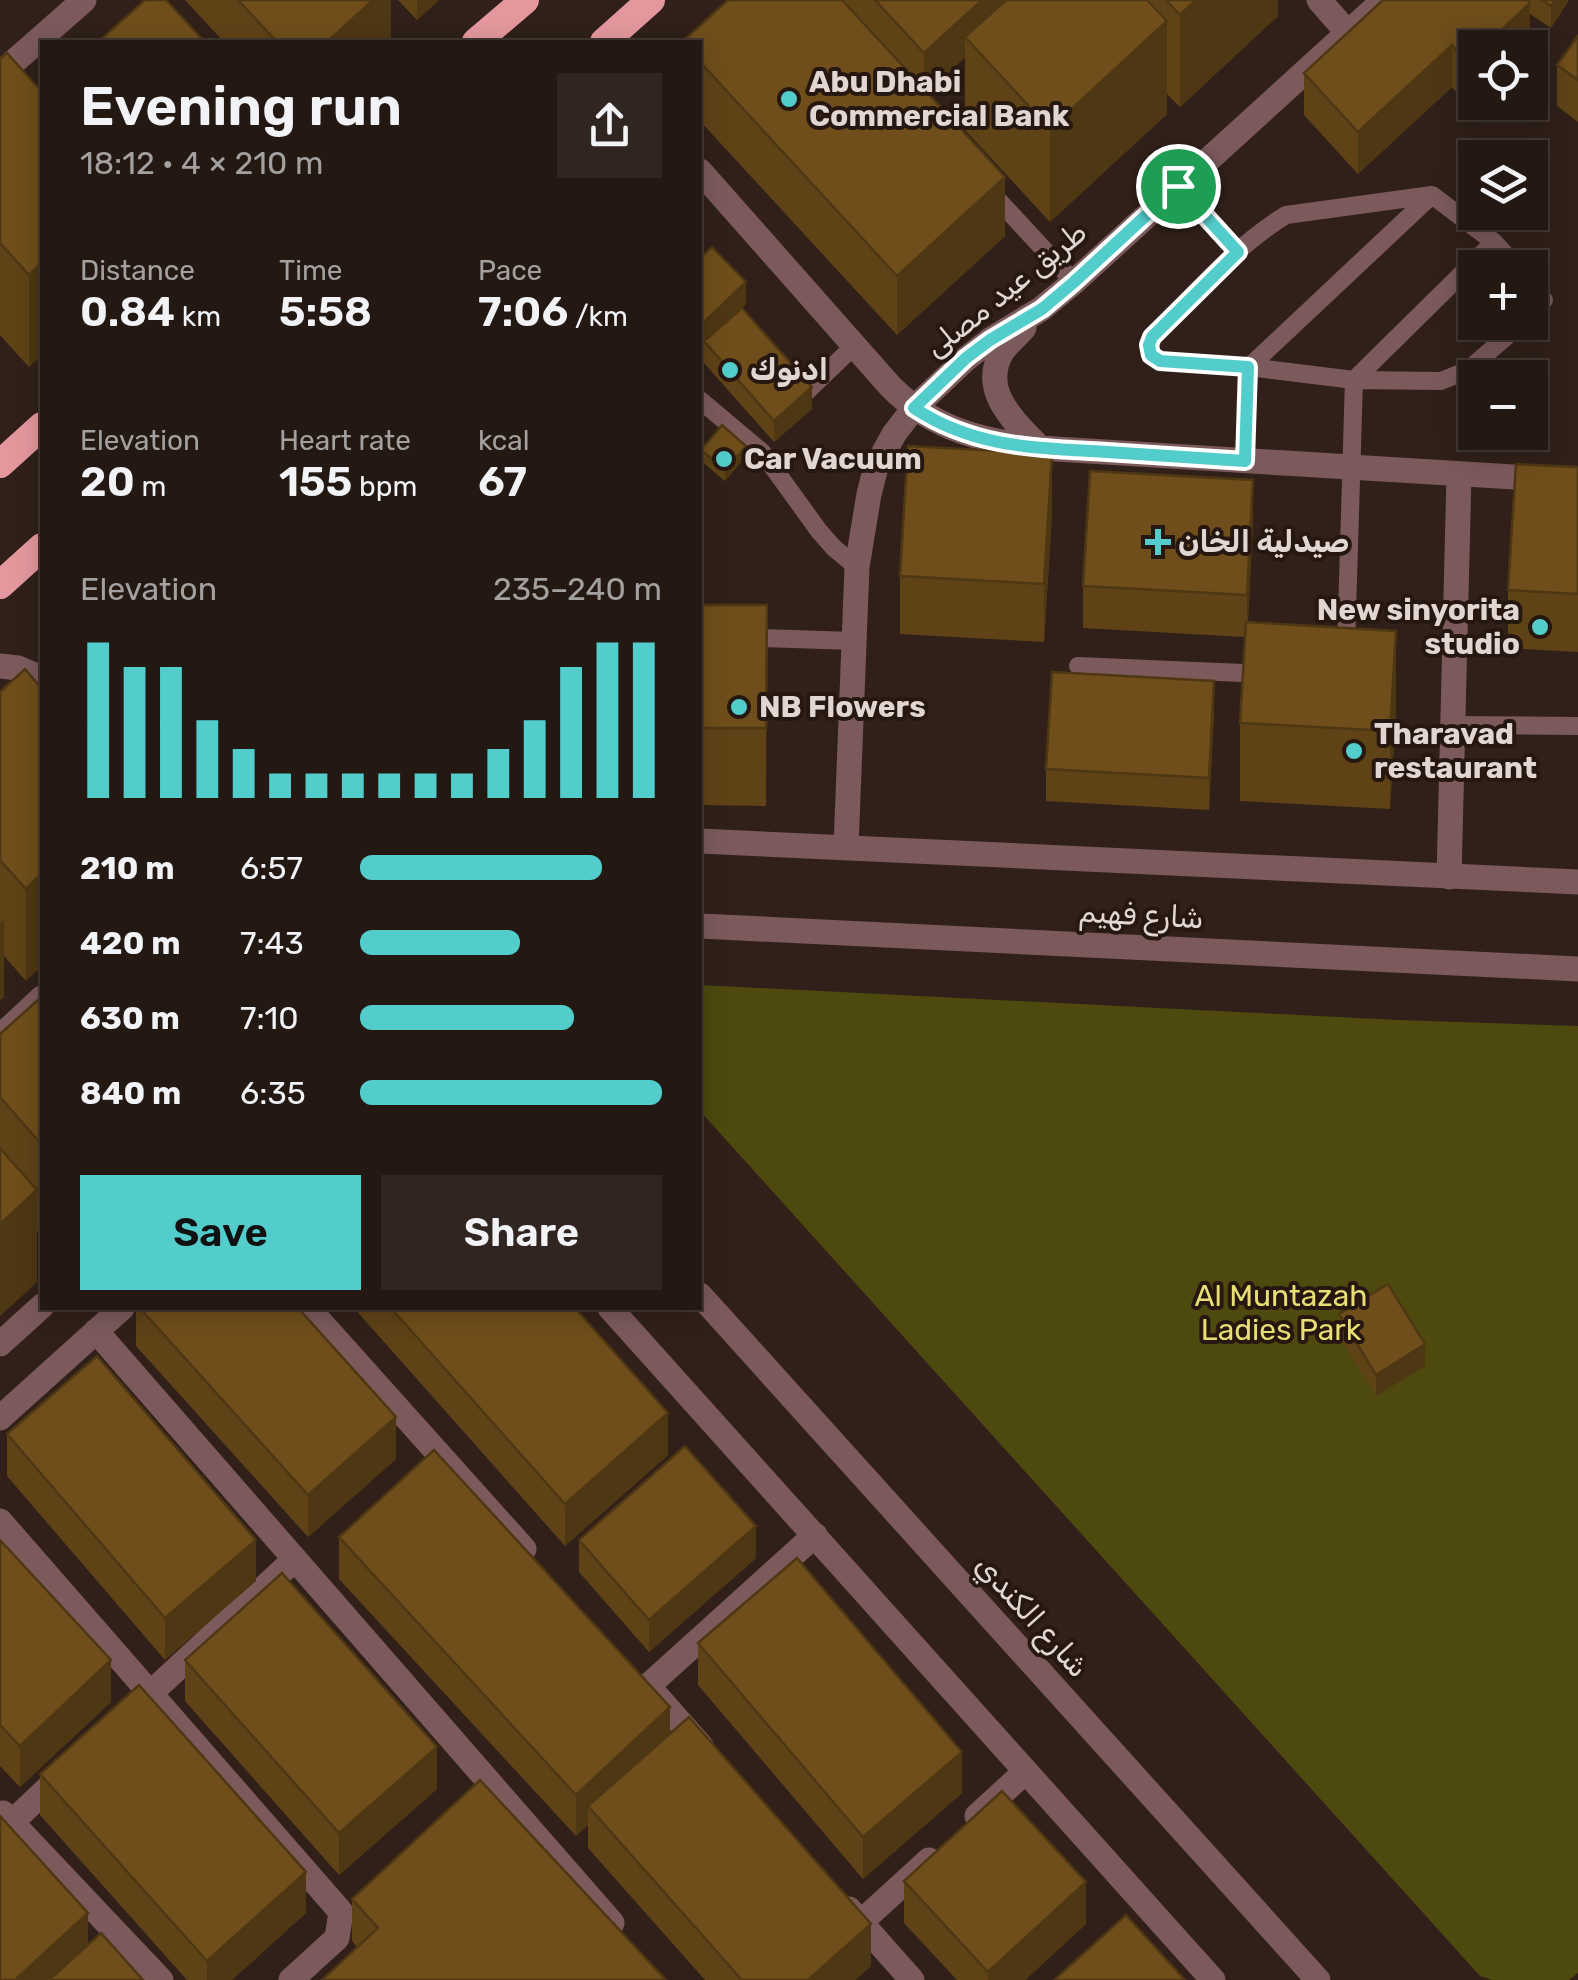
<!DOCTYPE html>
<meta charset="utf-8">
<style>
:root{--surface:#241813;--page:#302521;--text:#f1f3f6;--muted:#a3a0a0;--line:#413733;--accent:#52cdcc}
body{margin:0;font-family:Rubik,"Noto Sans Arabic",sans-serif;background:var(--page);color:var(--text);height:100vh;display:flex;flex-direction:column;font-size:38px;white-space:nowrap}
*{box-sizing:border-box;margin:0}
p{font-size:32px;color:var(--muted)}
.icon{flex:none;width:55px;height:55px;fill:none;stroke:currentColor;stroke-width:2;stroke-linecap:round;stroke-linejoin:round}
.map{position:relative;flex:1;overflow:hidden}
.drawer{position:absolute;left:40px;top:40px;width:662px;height:1270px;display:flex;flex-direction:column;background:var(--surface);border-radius:0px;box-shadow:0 5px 25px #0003,0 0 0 2px var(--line)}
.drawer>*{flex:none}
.tools{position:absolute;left:1458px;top:30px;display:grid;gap:20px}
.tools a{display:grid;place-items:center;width:90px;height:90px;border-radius:0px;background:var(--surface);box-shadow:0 5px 25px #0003,0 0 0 2px var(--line);font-size:50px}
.pin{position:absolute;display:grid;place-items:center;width:85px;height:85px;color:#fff;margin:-42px;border:5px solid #fff;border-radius:50%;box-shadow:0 2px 10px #0007}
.round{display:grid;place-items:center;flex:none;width:105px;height:105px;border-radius:0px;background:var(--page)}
.summary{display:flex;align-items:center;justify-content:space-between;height:170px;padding:0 40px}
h1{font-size:55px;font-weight:600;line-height:75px}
.stats{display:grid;grid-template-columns:repeat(3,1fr);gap:15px;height:170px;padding:10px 40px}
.stats div{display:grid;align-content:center}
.stats b{font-size:42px;font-weight:600}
.stats small{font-size:28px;font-weight:400}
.stats p{font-size:28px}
.chart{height:280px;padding:20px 40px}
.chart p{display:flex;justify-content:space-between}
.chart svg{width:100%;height:180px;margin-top:10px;stroke:var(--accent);stroke-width:6}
.primary-button{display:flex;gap:20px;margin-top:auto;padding:20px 40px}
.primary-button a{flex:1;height:115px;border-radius:0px;background:var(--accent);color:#111;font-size:40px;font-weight:600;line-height:115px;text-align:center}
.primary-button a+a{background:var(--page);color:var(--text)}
ul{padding:0 40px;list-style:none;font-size:32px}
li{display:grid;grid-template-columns:160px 120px 1fr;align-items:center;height:75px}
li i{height:25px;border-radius:12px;background:var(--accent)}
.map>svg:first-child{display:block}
.green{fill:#4e490f}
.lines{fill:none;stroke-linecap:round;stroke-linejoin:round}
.service{stroke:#7c5a5c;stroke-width:18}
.minor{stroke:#7c5a5c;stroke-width:25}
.tertiary{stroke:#7c5a5c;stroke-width:25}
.trunk{stroke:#e4989e;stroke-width:28}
.wall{fill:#5f4317}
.shaded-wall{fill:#4e3713}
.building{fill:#6f4e1b;stroke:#4e3713;stroke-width:2.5}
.route-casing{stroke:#fff;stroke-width:20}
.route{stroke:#52cdcc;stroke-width:12}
.poi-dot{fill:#52cdcc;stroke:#261710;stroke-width:4}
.labels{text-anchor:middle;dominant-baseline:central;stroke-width:8;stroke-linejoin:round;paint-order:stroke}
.poi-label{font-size:30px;font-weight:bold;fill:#e1d6d1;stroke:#261710;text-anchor:start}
.street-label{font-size:30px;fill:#e1d6d1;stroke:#261710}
.park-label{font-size:30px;fill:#e7df74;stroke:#261710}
</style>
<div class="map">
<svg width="1578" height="1980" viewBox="0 0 1578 1980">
<rect width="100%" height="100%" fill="#302019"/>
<path class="green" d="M700 985 1398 1020 1578 1026V1973L1569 1980H1492L1480 1976 700 1111Z"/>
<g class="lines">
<path class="service" d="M1178 186 1238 252
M988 189 1074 282
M1518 268 1494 242 1432 195 1286 215C1235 246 1194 295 1152 337L1149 345 1151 355 1160 361 1249 367 1354 380 1441 381 1468 370 1523 322
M1530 281 1544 300 1530 316
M801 397 854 346
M700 400 762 452 819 531 834 548 857 567
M1245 461 1249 367 1432 195
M700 636 854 641
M1343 651 1346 646 1354 380 1494 242
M1078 666 1267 674
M1452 725 1578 726"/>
<path class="minor" d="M1319 0 1348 33
M0 74 84 0
M700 171 890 386C932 429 982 441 1040 448L1578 481
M1024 328C1017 336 1007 344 1002 352 979 391 1015 422 1040 448
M846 847 857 567 869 494 876 467 894 434 914 408 966 359 990 340 1041 309 1074 282 1384 0
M1449 877 1459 475
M0 1037 42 998
M308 1308 524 1549
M96 1331 612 1923
M0 1344 42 1306
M0 1418 122 1308
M0 1521 341 1912 337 1938 291 1980
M648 1686 701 1746
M648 1686 815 1535
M140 1703 295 1559
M3 1813 161 1980
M977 1816 1025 1772
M12 1822 63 1774
M849 1909 912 1980
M860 1923 929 1860"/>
<path class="tertiary" d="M0 666 18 668 42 678
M700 841 1578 882
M700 926 1578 969
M700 1295 1318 1980
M610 1308 1213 1980"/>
<path class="trunk" d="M476 42 525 0
M604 42 651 0
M0 464 42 426
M0 585 42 547"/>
</g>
<path class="wall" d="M185 0H391V42H224Z
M398 0H439L417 20Z
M728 0H1278V16L1180 107 1167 94V114L1050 222 965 130V57L927 93 1005 236 897 335 700 121V42Z
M1383 0H1569L1551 28 1530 14V44L1466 104 1452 87 1358 174 1304 115V73Z
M1578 36V122L1557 106V65Z
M0 59 42 92V355L29 367 0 335Z
M700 258 746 304 741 308 812 409 774 442 704 363V344L700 348Z
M701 450 746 456 725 481 701 461Z
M1578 467V652L1508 648V590Z
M1052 513 1044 642 900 634V576Z
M1253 522 1248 623 1396 709 1390 809 1240 801V723L1245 637 1083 628V586Z
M700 605H767L766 806 700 805Z
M42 689 26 981 4 956V997L0 1000V692Z
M1214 713 1209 810 1046 801V769Z
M42 1006V1237L37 1231V1282L0 1316V1034Z
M136 1308H298L396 1459 308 1537 136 1346Z
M354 1308H575L668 1455 565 1546Z
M1339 1314 1425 1366 1376 1396 1339 1336Z
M7 1434 256 1581 165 1660 7 1476Z
M339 1537 670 1733 871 1966 855 1980H705L588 1848V1825L576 1836 339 1579Z
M0 1540 111 1702 20 1787 0 1766Z
M579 1540 756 1558 649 1652 579 1572Z
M698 1643 962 1793 863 1879 698 1685Z
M185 1660 437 1789 339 1875 185 1701Z
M40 1774 306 1913 232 1980H187L40 1815Z
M904 1881 1086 1924 1025 1980H957L904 1923Z
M352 1899 666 1980 357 1947 352 1941Z"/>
<path class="shaded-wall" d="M373 0H391V42H327Z
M417 0H439L417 20Z
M982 0H1028L965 37V57L924 95V53Z
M1196 0H1278V16L1180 107V15Z
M1555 0H1569L1551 28V6Z
M1530 3V44L1527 48H1482Z
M1167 21V114L1050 222V129Z
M1452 45V87L1358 174V132Z
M1475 54V96L1466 104V62Z
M1005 177V236L897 335V276Z
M42 262V355L29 367V275Z
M746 282V304L706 343 704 341V344L700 348V326Z
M812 387V409L774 442V421Z
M746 446V456L725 481V470Z
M1052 454V513L1044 642V584Z
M1253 480V522L1247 637V595Z
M1396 631V709L1390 809V731Z
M1214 681V713L1209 810V778Z
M42 873V966L26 981V889Z
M4 919V997L0 1000V923Z
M37 1190V1282L0 1316V1224Z
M1425 1344V1366L1376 1396V1375Z
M668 1413V1455L565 1546V1504Z
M396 1417V1459L308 1537V1495Z
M756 1526V1558L649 1652V1620Z
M256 1540V1581L165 1660V1618Z
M111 1660V1702L20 1787V1746Z
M670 1707V1749L588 1806V1825L576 1836V1795Z
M437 1747V1789L339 1875V1833Z
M962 1752V1793L863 1879V1837Z
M306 1872V1913L232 1980H207V1961Z
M1086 1882V1924L1025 1980H988V1972Z
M88 1913V1955L61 1980H15Z
M871 1924V1966L855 1980H808Z"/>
<path class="building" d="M145 0H166L205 42H98Z
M238 0H373L327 42H277Z
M728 0H842L1005 177 897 276 700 62V42H682Z
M875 0H982L924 53Z
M1006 0H1147L1167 21 1050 129 965 37Z
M1166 0H1196L1180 15Z
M1383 0H1527L1530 3 1482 48H1475V54L1466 62 1452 45 1358 132 1304 73Z
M1542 0H1555L1551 6Z
M1578 36V80L1557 65Z
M7 53 42 92V262L29 275 0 243V59Z
M712 247 746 282 700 326V258Z
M742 308 812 387 774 421 704 341Z
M722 425 746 446 725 470 701 450Z
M908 446 1052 454 1044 584 900 576Z
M1516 464 1578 467V594L1508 590Z
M1090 471 1253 480 1247 595 1083 586Z
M700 605H767L766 728H700Z
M1246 622 1396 631 1390 731 1240 723Z
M25 669 42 689V873L26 889 0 860V692Z
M1052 672 1214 681 1209 778 1046 769Z
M38 1000 42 1006V1145L0 1097V1034Z
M0 1148 37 1190 0 1224Z
M1388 1284 1425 1344 1376 1375 1339 1314Z
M140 1308H298L396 1417 308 1495Z
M391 1308H575L668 1413 565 1504Z
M97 1356 256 1540 165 1618 7 1434Z
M685 1446 756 1526 649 1620 579 1540Z
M434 1450 670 1707 576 1795 339 1537Z
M0 1540 111 1660 20 1746 0 1725Z
M797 1558 962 1752 863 1837 698 1643Z
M282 1573 437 1747 339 1833 185 1660Z
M139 1685 306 1872 207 1961 40 1774Z
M689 1717 871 1924 808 1980H742L588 1806Z
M480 1780 666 1980H322L378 1928 352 1899Z
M1002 1791 1086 1882 988 1972 904 1881Z
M0 1816 88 1913 15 1980H0Z
M1126 1915 1185 1980H1054Z
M101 1933 143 1980H49Z"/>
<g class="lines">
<g class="route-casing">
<path id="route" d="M1178 186 1238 252 1152 337 1149 345 1151 355 1160 361 1248 367 1245 461C1199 458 1153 455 1107 452 1037 448 974 448 914 408L966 358 990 340 1042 309 1074 282Z"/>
</g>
<use href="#route" class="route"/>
</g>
<g class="poi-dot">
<circle cx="789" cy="99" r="10"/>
<circle cx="730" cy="370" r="10"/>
<circle cx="724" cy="459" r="10"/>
<path d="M1153 527h10v10h10v10h-10v10h-10v-10h-10v-10h10z"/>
<circle cx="1540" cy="627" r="10"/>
<circle cx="739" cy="707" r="10"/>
<circle cx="1354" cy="751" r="10"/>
</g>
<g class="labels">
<g class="poi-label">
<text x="809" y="82">Abu Dhabi<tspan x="809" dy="34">Commercial Bank</tspan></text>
<text x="750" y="370">ادنوك</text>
<text x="744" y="459">Car Vacuum</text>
<text x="1178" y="542">صيدلية الخان</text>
<text x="1520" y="610" text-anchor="end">New sinyorita<tspan x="1520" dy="34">studio</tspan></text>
<text x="759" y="707">NB Flowers</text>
<text x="1374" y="734">Tharavad<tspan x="1374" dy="34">restaurant</tspan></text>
</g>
<g class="street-label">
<text transform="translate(1006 290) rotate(-39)">طريق عيد مصلى</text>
<text transform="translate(1141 915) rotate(3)">شارع فهيم</text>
<text transform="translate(1032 1616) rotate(48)">شارع الكندي</text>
</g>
<g class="park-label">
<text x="1281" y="1296">Al Muntazah<tspan x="1281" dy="34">Ladies Park</tspan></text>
</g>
</g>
</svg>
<div class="tools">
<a><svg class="icon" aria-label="locate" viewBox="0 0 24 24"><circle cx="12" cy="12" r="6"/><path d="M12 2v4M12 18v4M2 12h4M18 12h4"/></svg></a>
<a><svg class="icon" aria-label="layers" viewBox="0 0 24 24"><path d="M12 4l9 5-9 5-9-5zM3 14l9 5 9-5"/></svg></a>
<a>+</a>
<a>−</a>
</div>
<div class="pin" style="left:1178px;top:186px;background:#1e9e55"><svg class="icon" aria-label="arrive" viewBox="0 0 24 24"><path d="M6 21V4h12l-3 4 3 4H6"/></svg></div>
<section class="drawer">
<div class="summary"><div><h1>Evening run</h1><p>18:12 · 4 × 210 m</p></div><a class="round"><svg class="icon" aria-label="share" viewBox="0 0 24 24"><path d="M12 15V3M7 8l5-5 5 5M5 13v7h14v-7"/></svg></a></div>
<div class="stats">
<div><p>Distance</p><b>0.84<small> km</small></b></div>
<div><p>Time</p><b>5:58</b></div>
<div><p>Pace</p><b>7:06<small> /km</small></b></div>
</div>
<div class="stats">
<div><p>Elevation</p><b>20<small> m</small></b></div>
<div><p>Heart rate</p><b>155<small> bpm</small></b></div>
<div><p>kcal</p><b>67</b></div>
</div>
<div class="chart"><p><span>Elevation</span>235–240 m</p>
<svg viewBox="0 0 160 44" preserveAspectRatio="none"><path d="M5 44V6M15 44V12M25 44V12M35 44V25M45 44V32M55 44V38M65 44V38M75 44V38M85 44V38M95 44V38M105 44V38M115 44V32M125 44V25M135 44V12M145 44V6M155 44V6"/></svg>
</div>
<ul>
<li><b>210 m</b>6:57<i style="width:80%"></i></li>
<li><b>420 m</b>7:43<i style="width:53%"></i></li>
<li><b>630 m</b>7:10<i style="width:71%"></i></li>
<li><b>840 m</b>6:35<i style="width:100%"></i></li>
</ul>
<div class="primary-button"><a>Save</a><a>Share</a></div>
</section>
</div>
